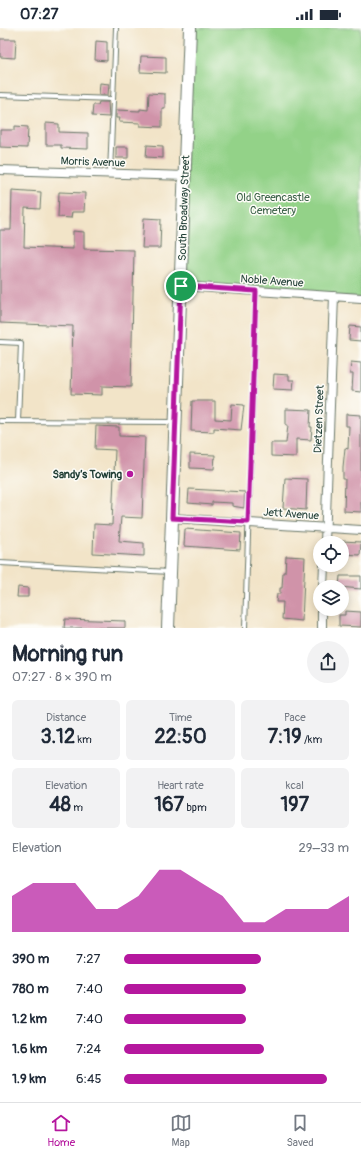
<!DOCTYPE html>
<meta charset="utf-8">
<style>
:root{--surface:#fff;--page:#f2f2f3;--text:#1f2937;--muted:#747a83;--line:#e0e1e3;--accent:#b5179e}
body{margin:0;font-family:Pangolin,sans-serif;background:var(--page);color:var(--text);height:100vh;display:flex;flex-direction:column;font-size:15px;white-space:nowrap}
*{box-sizing:border-box;margin:0}
p{font-size:13px;color:var(--muted)}
.icon{flex:none;width:22px;height:22px;fill:none;stroke:currentColor;stroke-width:2;stroke-linecap:round;stroke-linejoin:round}
.map{position:relative;height:600px;overflow:hidden}
.side{display:flex;flex-direction:column;background:var(--surface);flex:1}
.side>*{flex:none}
.buttons{position:absolute;left:313px;top:508px;display:grid;gap:8px}
.buttons a{display:grid;place-items:center;width:36px;height:36px;border-radius:50%;background:var(--surface);box-shadow:0 2px 10px #0003;font-size:20px}
.pin{position:absolute;display:grid;place-items:center;width:34px;height:34px;color:#fff;margin:-17px;border:2px solid #fff;border-radius:50%;box-shadow:0 1px 4px #0007}
.round{display:grid;place-items:center;flex:none;width:42px;height:42px;border-radius:21px;background:var(--page)}
.head{display:flex;align-items:center;justify-content:space-between;height:68px;padding:0 12px}
h1{font-size:22px;font-weight:700;line-height:30px}
.stats{display:grid;grid-template-columns:repeat(3,1fr);gap:6px;height:68px;padding:4px 12px}
.stats div{display:grid;align-content:center;border-radius:6px;background:var(--page);text-align:center}
.stats b{font-size:20px;font-weight:700}
.stats small{font-size:11px;font-weight:400}
.stats p{font-size:11px}
.chart{height:112px;padding:8px 12px}
.chart p{display:flex;justify-content:space-between}
.chart svg{width:100%;height:72px;margin-top:4px;fill:var(--accent);opacity:.7}
ul{padding:0 12px;list-style:none;font-size:13px}
li{display:grid;grid-template-columns:64px 48px 1fr;align-items:center;height:30px}
li i{height:10px;border-radius:5px;background:var(--accent)}
.status{display:flex;justify-content:space-between;align-items:center;height:28px;padding:0 20px;background:var(--surface);direction:ltr}
.status svg{height:11px;fill:currentColor}
.menu{display:flex;justify-content:space-around;align-items:center;height:56px;border-top:1px solid var(--line);background:var(--surface);font-size:11px;color:var(--muted)}
.menu a{display:grid;justify-items:center;gap:2px}
.menu .selected{color:var(--accent)}
.map>svg:first-child{display:block}
.green{fill:#93d288;stroke:#59885e}
.building{fill:#d093a9}
.lines{fill:none;stroke-linecap:round;stroke-linejoin:round}
.lane-casing{stroke:#697768;stroke-width:6}
.street-casing{stroke:#697768;stroke-width:10}
.secondary-casing{stroke:#697768;stroke-width:14}
.lane{stroke:#fff;stroke-width:4}
.street{stroke:#fff;stroke-width:8}
.secondary{stroke:#fff;stroke-width:12}
.route-casing{stroke:#fff;stroke-width:8}
.route{stroke:#b5179e;stroke-width:5}
.poi-dot{fill:#b5179e;stroke:#fdfcf7;stroke-width:1.5}
.labels{text-anchor:middle;dominant-baseline:central;stroke-width:3;stroke-linejoin:round;paint-order:stroke}
.street-label{font-size:11px;fill:#1f3d34;stroke:#fdfcf7}
.park-label{font-size:11px;fill:#3c6249;stroke:#fdfcf7}
.poi-label{font-size:11px;font-weight:bold;fill:#1f3d34;stroke:#fdfcf7;text-anchor:end}
</style>
<div class="status"><b>07:27</b><svg viewBox="0 0 49 12"><path d="M0 12V9h3v3zM5 12V6h3v6zM10 12V3h3v9zM15 12V0h3v12zM26 1h20v11H26zM47 4h2v5h-2z"/></svg></div>
<div class="map">
<svg width="361" height="600" viewBox="0 0 361 600">
<rect width="100%" height="100%" fill="#fdfcf7"/>
<filter id="ink" filterUnits="userSpaceOnUse"><feTurbulence type="fractalNoise" baseFrequency=".025" numOctaves="2"/><feDisplacementMap in="SourceGraphic" scale="8" xChannelSelector="R" yChannelSelector="G"/><feConvolveMatrix kernelMatrix="1 2 1 2 8 2 1 2 1" color-interpolation-filters="sRGB"/></filter>
<filter id="wash" filterUnits="userSpaceOnUse"><feTurbulence type="fractalNoise" baseFrequency=".012" numOctaves="4" result="noise"/><feDisplacementMap in="SourceGraphic" scale="16" xChannelSelector="R" yChannelSelector="G"/><feGaussianBlur stdDeviation="0.9" result="paint"/><feColorMatrix in="noise" values="0 0 0 0 0 0 0 0 0 0 0 0 0 0 0 0 0 1.4 0 .05"/><feComposite in="paint" operator="in"/></filter>
<g filter="url(#wash)">
<rect width="100%" height="100%" fill="#f2e4c8"/>
<path class="green" d="M190 0H361V270L181 258Z"/>
<g id="blocks">
<path class="building" d="M0 11H16L15 30 0 29Z
M96 13 107 14V33L95 32Z
M141 28 166 29V45L140 44Z
M100 55 109 56 108 67H99Z
M149 65 165 66V80H162V99L140 98V95L119 94 120 90H116V82L140 83V81L148 82Z
M99 74H108L109 89 92 88 93 77H98Z
M46 95 59 96V104L88 105V121L61 120V117H46Z
M15 98 28 99 27 120 0 119V102H15Z
M147 117 163 118V130L146 129Z
M116 119H128V130H116Z
M12 162 41 164 40 181 25 180 24 219 73 221V203L84 204V221L134 222 131 359 102 358V367L71 366 73 298 0 295V202H11Z
M59 164 85 165 84 184H72L71 190 58 189Z
M144 190 161 191 160 220H142Z
M350 298 361 299V313L349 312Z
M351 334 361 335V364L352 363 353 346H350Z
M274 346 289 347V352H294L293 362 273 361Z
M192 373H215V391L231 392 232 376 244 377 241 402 214 400V404L191 403Z
M286 381 311 382 310 399H312L311 412 296 411V429L271 428V415H286L288 397H286Z
M346 386 361 387V484L344 483 345 451H343V439L345 420 348 421 349 398H346Z
M96 398 119 399V408L145 409 142 490 121 489 119 513 144 515V528L93 525 94 496 112 497 115 422 95 421Z
M190 426 215 427 214 441 190 440Z
M285 450 307 451 306 482 283 480Z
M189 461 245 464 244 480 232 478V475L212 474V477L188 475Z
M185 501 241 505 240 522 184 518Z
M342 513 361 514 360 527 342 526Z
M286 528 305 529 302 593 282 591 283 574H276L277 566H280V560H282L283 544H285Z
M340 548H361V561L339 559Z
M18 559 28 560V569H17Z
M345 583 361 584V599L339 598V587H345Z
M65 591 125 593V600H64Z"/>
</g>
</g>
<g filter="url(#ink)">
<use href="#blocks" fill-opacity="0" stroke="#697768" stroke-width="1"/>
<g class="lines">
<g class="lane-casing">
<path id="lane" d="M0 67 113 71
M110 145 116 0
M0 314 21 315 18 393
M0 393 174 394
M0 535 170 544
M245 600 256 263"/>
</g>
<g class="street-casing">
<path id="street" d="M0 142 186 148
M181 258 361 270
M172 490 361 502
M325 515 334 268
M323 559 324 537
M322 600V581"/>
</g>
<g class="secondary-casing">
<path id="secondary" d="M168 600 190 0"/>
</g>
<use href="#lane" class="lane"/>
<use href="#street" class="street"/>
<use href="#secondary" class="secondary"/>
</g>
</g>
<g class="lines" filter="url(#ink)">
<g class="route-casing">
<path id="route" d="M181 258 256 263 248 494 172 490Z"/>
</g>
<use href="#route" class="route"/>
</g>
<circle class="poi-dot" cx="130" cy="446" r="4"/>
<g class="labels">
<g class="street-label">
<text transform="translate(93 134) rotate(2)">Morris Avenue</text>
<text transform="translate(184 180) rotate(-88)">South Broadway Street</text>
<text transform="translate(272 253) rotate(4)">Noble Avenue</text>
<text transform="translate(319 391) rotate(-88)">Dietzen Street</text>
<text transform="translate(291 486) rotate(4)">Jett Avenue</text>
</g>
<g class="park-label">
<text x="273" y="169">Old Greencastle<tspan x="273" dy="13">Cemetery</tspan></text>
</g>
<g class="poi-label">
<text x="122" y="446">Sandy’s Towing</text>
</g>
</g>
</svg>
<div class="buttons">
<a><svg class="icon" aria-label="locate" viewBox="0 0 24 24"><circle cx="12" cy="12" r="6"/><path d="M12 2v4M12 18v4M2 12h4M18 12h4"/></svg></a>
<a><svg class="icon" aria-label="layers" viewBox="0 0 24 24"><path d="M12 4l9 5-9 5-9-5zM3 14l9 5 9-5"/></svg></a>
</div>
<div class="pin" style="left:181px;top:258px;background:#1e9e55"><svg class="icon" aria-label="arrive" viewBox="0 0 24 24"><path d="M6 21V4h12l-3 4 3 4H6"/></svg></div>
</div>
<section class="side">
<div class="head"><div><h1>Morning run</h1><p>07:27 · 8 × 390 m</p></div><a class="round"><svg class="icon" aria-label="share" viewBox="0 0 24 24"><path d="M12 15V3M7 8l5-5 5 5M5 13v7h14v-7"/></svg></a></div>
<div class="stats">
<div><p>Distance</p><b>3.12<small> km</small></b></div>
<div><p>Time</p><b>22:50</b></div>
<div><p>Pace</p><b>7:19<small> /km</small></b></div>
</div>
<div class="stats">
<div><p>Elevation</p><b>48<small> m</small></b></div>
<div><p>Heart rate</p><b>167<small> bpm</small></b></div>
<div><p>kcal</p><b>197</b></div>
</div>
<div class="chart"><p><span>Elevation</span>29–33 m</p>
<svg viewBox="0 0 160 44" preserveAspectRatio="none"><path d="M0 44V22L10 14L20 14L30 14L40 30L50 30L60 22L70 6L80 6L90 14L100 22L110 38L120 38L130 30L140 30L150 30L160 22V44z"/></svg>
</div>
<ul>
<li><b>390 m</b>7:27<i style="width:61%"></i></li>
<li><b>780 m</b>7:40<i style="width:54%"></i></li>
<li><b>1.2 km</b>7:40<i style="width:54%"></i></li>
<li><b>1.6 km</b>7:24<i style="width:62%"></i></li>
<li><b>1.9 km</b>6:45<i style="width:90%"></i></li>
</ul>
</section>
<nav class="menu">
<a class="selected"><svg class="icon" aria-label="home" viewBox="0 0 24 24"><path d="M3 11l9-7 9 7M6 9v11h12V9"/></svg>Home</a>
<a><svg class="icon" aria-label="map" viewBox="0 0 24 24"><path d="M3 6l6-2 6 2 6-2v14l-6 2-6-2-6 2zM9 4v14M15 6v14"/></svg>Map</a>
<a><svg class="icon" aria-label="saved" viewBox="0 0 24 24"><path d="M7 4h10v16l-5-4-5 4z"/></svg>Saved</a>
</nav>
